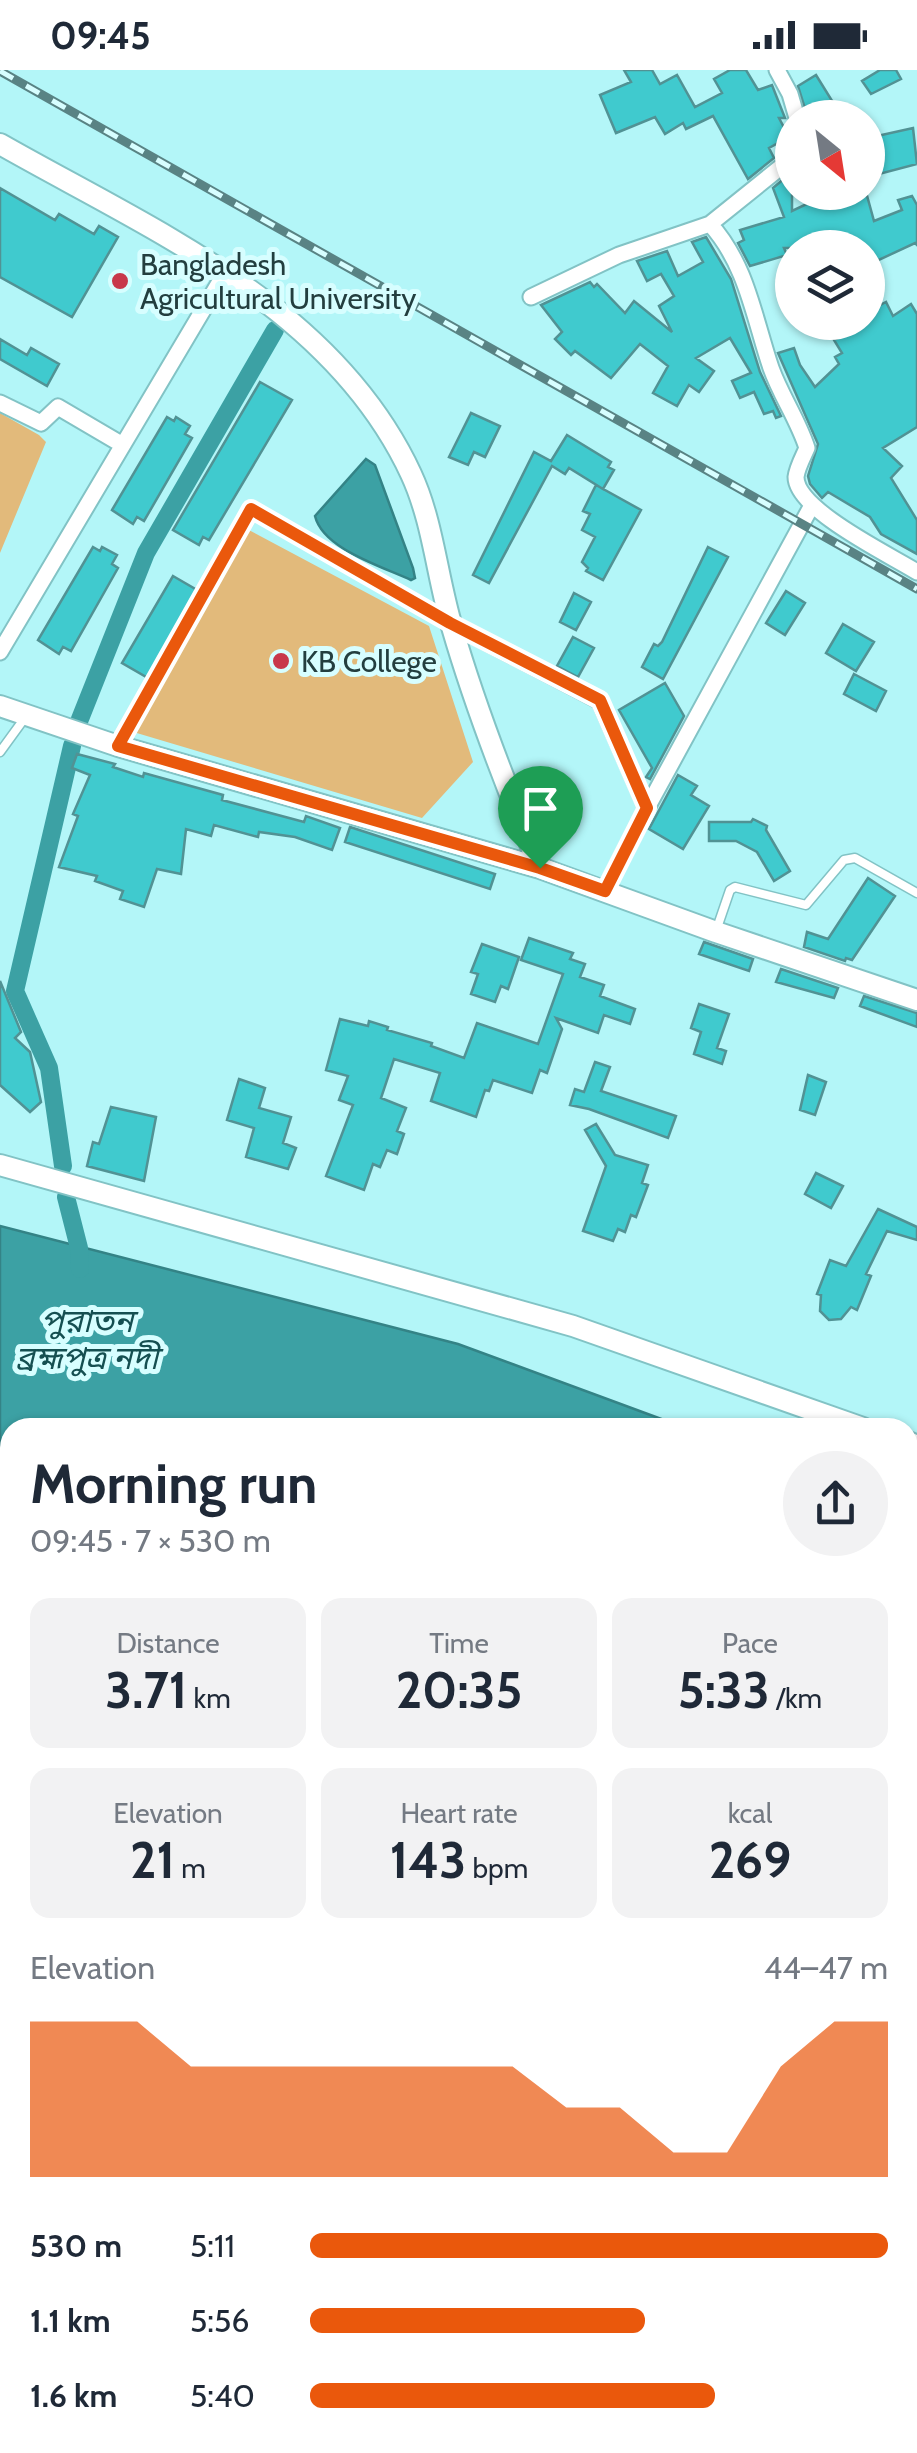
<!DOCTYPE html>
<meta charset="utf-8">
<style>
:root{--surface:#fff;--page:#f2f2f3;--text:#1f2937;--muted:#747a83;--accent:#ea580c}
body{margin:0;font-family:Cabin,"Noto Sans Bengali",sans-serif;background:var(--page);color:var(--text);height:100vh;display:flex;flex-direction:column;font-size:38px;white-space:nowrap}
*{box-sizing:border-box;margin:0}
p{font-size:32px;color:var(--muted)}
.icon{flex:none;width:55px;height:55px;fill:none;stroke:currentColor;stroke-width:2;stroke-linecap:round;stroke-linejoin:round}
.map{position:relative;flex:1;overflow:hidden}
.drawer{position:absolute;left:0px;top:1348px;width:918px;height:1038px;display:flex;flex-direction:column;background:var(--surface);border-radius:30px 30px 0 0;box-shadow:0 2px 8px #0004}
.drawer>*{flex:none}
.needle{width:65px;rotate:150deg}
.fabs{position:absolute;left:775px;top:30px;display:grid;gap:20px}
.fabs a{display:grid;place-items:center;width:110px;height:110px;border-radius:50%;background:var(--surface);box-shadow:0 2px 8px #0004;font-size:50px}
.pin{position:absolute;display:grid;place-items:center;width:85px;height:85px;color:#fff;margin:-102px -42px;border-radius:50% 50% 50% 0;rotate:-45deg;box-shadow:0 0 10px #0007}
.pin .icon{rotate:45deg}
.round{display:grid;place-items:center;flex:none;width:105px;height:105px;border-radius:52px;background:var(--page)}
.summary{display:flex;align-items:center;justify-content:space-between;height:170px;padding:0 30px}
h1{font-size:55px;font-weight:700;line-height:75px}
.figures{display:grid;grid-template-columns:repeat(3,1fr);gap:15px;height:170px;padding:10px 30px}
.figures div{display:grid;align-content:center;border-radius:20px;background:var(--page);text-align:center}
.figures b{font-size:50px;font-weight:700}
.figures small{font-size:28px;font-weight:400}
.figures p{font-size:28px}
.chart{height:280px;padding:20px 30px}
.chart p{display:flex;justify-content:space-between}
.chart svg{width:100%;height:180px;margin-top:10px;fill:var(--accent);opacity:.7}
ul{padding:0 30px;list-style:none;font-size:32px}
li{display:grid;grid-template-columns:160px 120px 1fr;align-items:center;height:75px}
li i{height:25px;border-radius:12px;background:var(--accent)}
.status{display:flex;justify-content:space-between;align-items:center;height:70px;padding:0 50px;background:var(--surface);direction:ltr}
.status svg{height:28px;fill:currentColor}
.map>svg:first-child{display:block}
.green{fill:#e2ba7b}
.water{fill:#3ca1a4;stroke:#348386;stroke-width:2.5}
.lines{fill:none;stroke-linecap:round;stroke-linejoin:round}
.canal{stroke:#3ca1a4;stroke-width:18}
.building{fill:#40cace;stroke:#519294;stroke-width:2.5}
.lane-casing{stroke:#82c3c5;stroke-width:11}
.street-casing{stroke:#82c3c5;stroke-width:19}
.secondary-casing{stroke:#82c3c5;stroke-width:24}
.lane{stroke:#fff;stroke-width:8}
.street{stroke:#fff;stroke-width:15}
.secondary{stroke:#fff;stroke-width:20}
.rail-casing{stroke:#598384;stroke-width:9}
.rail{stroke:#d7feff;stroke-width:5;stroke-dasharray:15;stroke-linecap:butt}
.route-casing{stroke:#fff;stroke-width:20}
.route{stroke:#ea580c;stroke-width:12}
.poi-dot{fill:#c8384b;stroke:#d7feff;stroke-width:4}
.labels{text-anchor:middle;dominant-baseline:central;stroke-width:10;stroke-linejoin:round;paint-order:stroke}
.poi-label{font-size:30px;fill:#233e3f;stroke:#d7feff;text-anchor:start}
.water-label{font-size:32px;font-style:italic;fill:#154f51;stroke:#d7feff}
</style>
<div class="status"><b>09:45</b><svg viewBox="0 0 49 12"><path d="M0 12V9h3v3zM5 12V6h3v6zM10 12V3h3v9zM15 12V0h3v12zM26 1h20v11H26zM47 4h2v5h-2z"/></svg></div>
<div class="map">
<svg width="917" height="2383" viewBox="0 0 917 2383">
<rect width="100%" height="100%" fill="#b3f6f8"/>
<path class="green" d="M0 343 39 365 46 372 0 483Z
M245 458 429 556 473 692 422 748 130 661Z"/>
<path class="water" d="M366 389 375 395 413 498 415 508 411 510C381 496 323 479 315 446Z
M0 1156 458 1274 683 1357 10 1358V1598L0 1593Z
M908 1441 917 1444V2042L908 2039Z"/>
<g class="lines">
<path class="canal" d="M78 654 146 483 275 260
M63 1096 49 998 15 921 72 676
M66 1127 79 1178 80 1199"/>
</g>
<path class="building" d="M624 0H652L660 14 677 5 695 37 722 23 714 9 730 0H746L758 20 772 15 785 48H779L789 67 769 78 774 88 748 109 713 46 686 59 683 53 665 64 655 47 616 63 600 25 631 12Z
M880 0H896L901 9 871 24 862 11Z
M816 5 834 34 808 48 798 16Z
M913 58 917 94 868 107V68Z
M792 102V141L832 122H866L874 151 902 140 898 130 912 126 917 135V175L915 173 868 195V178H824L818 170 801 178H784L787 185 750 196 738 173 744 170 740 160 784 147 773 118Z
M0 118 55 150 59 144 94 164 99 156 118 167 72 247 0 207Z
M706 167 731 209 760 302 781 346 776 348 773 341 764 344 754 322 740 328 732 311 751 303 730 268 696 288 714 301 699 322 689 315 677 336 653 323 668 296 640 274 611 308 575 281 571 285 555 269 562 262 541 235 590 212 594 217 597 214 625 243 634 231 672 262 659 236 674 226 661 204 647 211 637 191 667 181 678 206 703 192 692 172Z
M868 207 880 235 886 232 893 246 911 234 917 244V357L883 378 902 396 891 408 917 450V484L881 464 870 447 828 422 822 428 810 414 808 406 818 374 778 283 794 278 800 295 815 317 839 294 835 287 842 283 834 270 868 252Z
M0 269 27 285 31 278 59 294 47 316 0 289Z
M260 312 292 330 209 470 203 467 199 475 173 460Z
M471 343 500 356 485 387 474 382 468 395 449 387Z
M167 347 174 351 176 347 190 356 185 364 192 368 144 451 137 447 133 454 112 440Z
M567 365 611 392 608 397 614 400 603 419 569 398 565 404 552 396 489 513 473 505 534 382 551 391Z
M596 415 641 440 603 510 586 501 588 498 582 492 595 467 582 460 590 444 583 441Z
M93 477 100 481 102 477 117 485 112 494 118 498 71 581 63 577 59 584 38 570Z
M708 477 728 487 663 609 642 597 654 574 658 576 662 572Z
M173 506 197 520 148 608 122 593Z
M786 521 805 533 785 565 766 553Z
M574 523 591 532 576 560 560 552Z
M843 554 874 572 856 601 826 583Z
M573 567 594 578 578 607 557 596Z
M854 604 886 621 876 641 844 624Z
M665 613 684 646 650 709 646 707 652 698 619 640Z
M77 684 115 694 113 697 143 707 144 703 223 725 222 730 304 752 306 746 340 758 332 780 295 767 259 762 258 767 214 755 211 766 186 759 181 804 157 799 144 837 120 829 123 821 95 811 97 806 59 797 78 746 73 744 90 705 72 698Z
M678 705 697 716 691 725 709 736 683 779 649 759Z
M753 749 767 756 766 760 790 801 774 811 757 782 736 771H709V752H751Z
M350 757 495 804 490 819 345 772Z
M868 808 895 826 852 890 846 888 845 891 804 877 807 862 828 869Z
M529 868 573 883 570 889 585 894 580 907 604 915 600 926 635 939 630 954 604 945 598 963 556 948 562 959 547 1003 540 1000 532 1023 493 1010 489 1021 485 1020 476 1047 431 1031 440 1003 394 989 381 1028 406 1038 397 1061 404 1064 397 1084 387 1080 380 1097 373 1094 364 1120 326 1106 353 1035 339 1030 348 1006 326 1000 340 949 368 956 369 951 388 957 387 960 432 973 431 976 464 988 477 953 538 974 563 904 521 890Z
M704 872 753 889 749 901 699 884Z
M482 874 519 887 508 919 501 916 495 932 471 924 478 904 471 902Z
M781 899 838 918 834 928 776 912Z
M0 911 21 962 15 968 30 982 41 1032 30 1042 0 1015Z
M864 926 917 943V957L860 936Z
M699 934 729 944 717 978 726 981 722 994 694 984 701 962 691 958Z
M595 992 610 997 601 1021 676 1046 668 1068 589 1039 570 1035 575 1019 584 1022Z
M808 1005 826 1012 815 1045 800 1040Z
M239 1009 265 1018 259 1038 291 1047 283 1073 296 1078 288 1099 246 1087 254 1058 227 1050Z
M111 1037 156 1047 144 1111 87 1096 93 1072 99 1074Z
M596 1054 615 1085 648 1095 642 1113 648 1115 636 1147 631 1145 625 1162 618 1159 613 1171 583 1161 606 1096 585 1060Z
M816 1103 843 1116 831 1138 805 1124Z
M878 1139 917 1157V1170L887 1161 866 1204 871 1206 857 1240 851 1237 841 1249 829 1250 820 1241 821 1225 817 1224 830 1190 846 1196Z"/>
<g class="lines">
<g class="lane-casing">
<path id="lane" d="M120 672 251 439 446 550
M0 682 24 649
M717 858 730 820 735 817 806 835 844 790 855 788 917 823"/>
</g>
<g class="street-casing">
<path id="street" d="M777 0 790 24 797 48
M792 88 710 154C747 195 754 248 771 298 781 326 798 350 807 378 803 387 797 398 796 407 796 440 890 485 917 502
M531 227 619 185 710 154
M0 333 41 353 58 337 121 374
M450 553 600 631 647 738
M0 582 225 203
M605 821 647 738 811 437
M0 2133 10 2135
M908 2347 917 2349"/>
</g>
<g class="secondary-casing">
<path id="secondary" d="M0 74C151 160 333 236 411 404 433 451 437 507 452 557 476 640 507 719 540 798
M0 636 118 676 540 798 716 862 917 930
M0 1095 573 1256 863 1358
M908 1372 917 1376"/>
</g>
<use href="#lane" class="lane"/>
<use href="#street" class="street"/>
<use href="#secondary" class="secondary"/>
<g class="rail-casing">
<path id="rail" d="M0 1 917 519"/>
</g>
<use href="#rail" class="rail"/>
</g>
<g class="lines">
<g class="route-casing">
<path id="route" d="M251 439 450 553 600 630 647 738 605 821 540 798 118 676Z"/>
</g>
<use href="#route" class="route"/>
</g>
<g class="poi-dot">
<circle cx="120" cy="211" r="10"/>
<circle cx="281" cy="591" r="10"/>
</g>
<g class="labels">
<g class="poi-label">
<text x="140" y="194">Bangladesh<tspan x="140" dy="34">Agricultural University</tspan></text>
<text x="301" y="591">KB College</text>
</g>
<g class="water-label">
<text x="87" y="1250">পুরাতন<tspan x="87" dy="37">ব্রহ্মপুত্র নদী</tspan></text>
</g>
</g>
</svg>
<div class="fabs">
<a><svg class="needle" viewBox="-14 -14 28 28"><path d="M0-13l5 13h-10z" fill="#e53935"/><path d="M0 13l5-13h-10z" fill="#747a83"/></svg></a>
<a><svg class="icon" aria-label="layers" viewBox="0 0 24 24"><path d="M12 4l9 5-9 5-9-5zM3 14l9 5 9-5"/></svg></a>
</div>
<div class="pin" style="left:540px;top:798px;background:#1e9e55"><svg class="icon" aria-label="arrive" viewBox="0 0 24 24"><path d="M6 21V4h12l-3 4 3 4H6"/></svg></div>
<section class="drawer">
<div class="summary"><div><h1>Morning run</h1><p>09:45 · 7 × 530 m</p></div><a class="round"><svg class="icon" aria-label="share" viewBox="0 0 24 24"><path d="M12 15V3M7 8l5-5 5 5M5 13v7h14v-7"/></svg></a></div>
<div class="figures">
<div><p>Distance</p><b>3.71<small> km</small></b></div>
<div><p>Time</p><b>20:35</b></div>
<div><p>Pace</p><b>5:33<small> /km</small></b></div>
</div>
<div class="figures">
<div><p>Elevation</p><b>21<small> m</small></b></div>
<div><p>Heart rate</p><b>143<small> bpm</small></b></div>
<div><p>kcal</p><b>269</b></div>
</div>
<div class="chart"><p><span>Elevation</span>44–47 m</p>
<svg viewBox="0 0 160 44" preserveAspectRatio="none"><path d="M0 44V6L10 6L20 6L30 17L40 17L50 17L60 17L70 17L80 17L90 17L100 27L110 27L120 38L130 38L140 17L150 6L160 6V44z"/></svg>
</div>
<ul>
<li><b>530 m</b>5:11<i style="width:100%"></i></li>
<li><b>1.1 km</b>5:56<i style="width:58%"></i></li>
<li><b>1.6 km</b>5:40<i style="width:70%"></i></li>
</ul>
</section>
</div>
